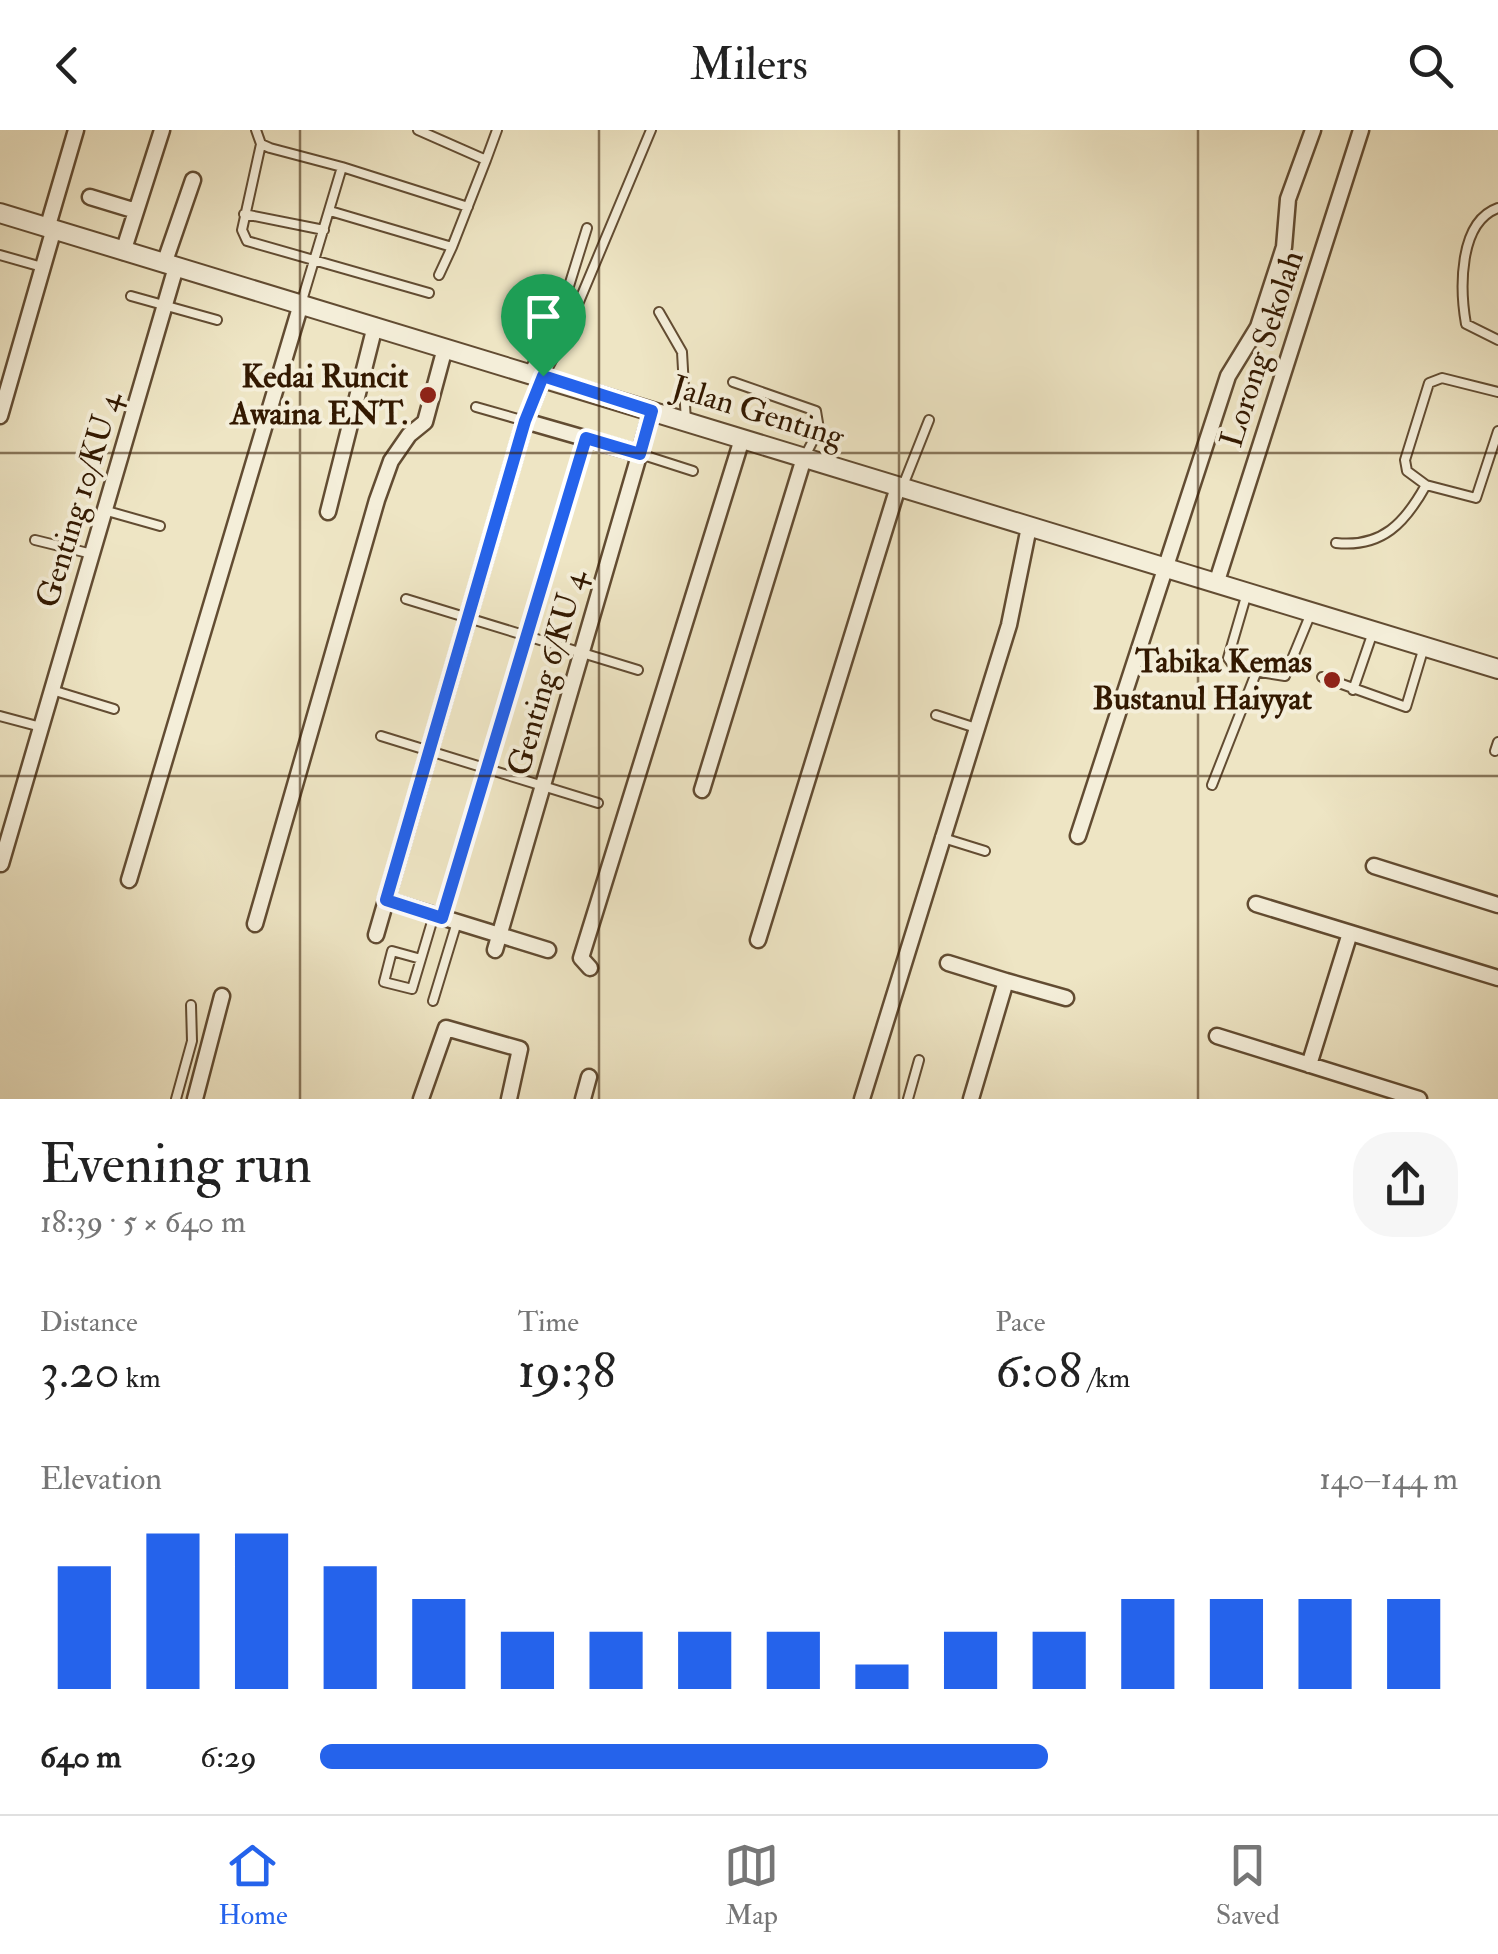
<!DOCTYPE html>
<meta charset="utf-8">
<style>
:root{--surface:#fff;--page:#f6f6f6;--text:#222;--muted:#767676;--line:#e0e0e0;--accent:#2563eb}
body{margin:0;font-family:"IM FELL Double Pica",serif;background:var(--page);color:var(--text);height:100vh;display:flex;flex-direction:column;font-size:38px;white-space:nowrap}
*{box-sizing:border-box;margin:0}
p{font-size:32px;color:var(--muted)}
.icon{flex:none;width:55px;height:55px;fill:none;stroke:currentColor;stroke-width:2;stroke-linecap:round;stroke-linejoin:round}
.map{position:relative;height:969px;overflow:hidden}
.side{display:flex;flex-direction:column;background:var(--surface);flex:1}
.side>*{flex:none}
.pin{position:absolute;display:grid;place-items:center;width:85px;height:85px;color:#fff;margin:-102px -42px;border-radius:50% 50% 50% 0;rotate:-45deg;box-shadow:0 0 10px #0007}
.pin .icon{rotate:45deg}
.round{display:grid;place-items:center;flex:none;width:105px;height:105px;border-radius:40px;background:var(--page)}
.overview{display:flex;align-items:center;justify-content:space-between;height:170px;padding:0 40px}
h1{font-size:55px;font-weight:600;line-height:75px}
.metrics{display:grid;grid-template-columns:repeat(3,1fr);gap:15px;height:170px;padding:10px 40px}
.metrics div{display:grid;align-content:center}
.metrics b{font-size:50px;font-weight:600}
.metrics small{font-size:28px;font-weight:400}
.metrics p{font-size:28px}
.chart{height:280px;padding:20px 40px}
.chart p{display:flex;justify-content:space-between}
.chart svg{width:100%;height:180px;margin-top:10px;stroke:var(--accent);stroke-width:6}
ul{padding:0 40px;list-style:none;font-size:32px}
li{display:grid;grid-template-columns:160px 120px 1fr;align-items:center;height:75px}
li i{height:25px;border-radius:12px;background:var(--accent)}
header{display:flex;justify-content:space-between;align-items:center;height:130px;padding:0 40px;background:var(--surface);font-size:45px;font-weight:600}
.dock{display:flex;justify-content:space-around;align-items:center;height:140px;border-top:2px solid var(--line);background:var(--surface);font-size:28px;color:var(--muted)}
.dock a{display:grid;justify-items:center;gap:5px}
.dock .active{color:var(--accent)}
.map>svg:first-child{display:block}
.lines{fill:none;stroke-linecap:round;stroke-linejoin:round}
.service-casing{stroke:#624c32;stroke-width:12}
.minor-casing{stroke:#624c32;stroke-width:19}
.tertiary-casing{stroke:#624c32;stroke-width:22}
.service{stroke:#f4eed9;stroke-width:8}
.minor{stroke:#f4eed9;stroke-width:14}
.tertiary{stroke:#f4eed9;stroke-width:18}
.route-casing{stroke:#fff;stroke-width:20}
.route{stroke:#2563eb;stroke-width:12}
.grid{fill:none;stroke:#331901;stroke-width:2.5;stroke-opacity:0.55}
.poi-dot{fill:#8f2418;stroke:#f4eed9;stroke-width:4}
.labels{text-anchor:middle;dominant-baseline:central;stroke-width:8;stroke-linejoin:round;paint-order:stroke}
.street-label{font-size:32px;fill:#331901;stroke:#f4eed9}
.poi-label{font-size:32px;font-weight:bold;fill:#331901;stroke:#f4eed9;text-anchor:end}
</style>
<header><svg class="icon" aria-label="back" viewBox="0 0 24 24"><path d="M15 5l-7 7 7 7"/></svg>Milers<svg class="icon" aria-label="search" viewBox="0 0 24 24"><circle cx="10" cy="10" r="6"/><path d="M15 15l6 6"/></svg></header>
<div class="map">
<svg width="1498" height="969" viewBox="0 0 1498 969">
<rect width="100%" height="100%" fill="#eee5c4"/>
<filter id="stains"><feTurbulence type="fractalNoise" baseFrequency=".002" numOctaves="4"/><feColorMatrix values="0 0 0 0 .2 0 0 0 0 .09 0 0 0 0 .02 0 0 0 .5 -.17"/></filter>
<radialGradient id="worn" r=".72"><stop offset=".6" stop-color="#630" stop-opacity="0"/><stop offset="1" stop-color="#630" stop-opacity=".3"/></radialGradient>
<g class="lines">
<g class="service-casing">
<path id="service" d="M256 0 261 14 270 18 342 37 301 174
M418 0 486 30 452 117
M261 14 242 100 247 111 429 163
M486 30 497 0
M342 37 468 77
M1498 78C1458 92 1460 160 1466 194L1498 210
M330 81 452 117 439 145
M244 84 324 100
M0 125 42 137
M131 166 217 190
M659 182 682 222 686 292
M529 242 569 156 587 98
M543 247 563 210 651 0
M733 252 816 281 819 299 804 328
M476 277 525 291
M640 324 693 341
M1426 355 1476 368 1498 301
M902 358 929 290
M107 381 160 396
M35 410 92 424
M1336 413C1382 418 1405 393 1426 355L1407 341 1405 330 1429 253 1442 248 1498 262
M1247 463 1228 528 1235 538 1285 546 1311 483
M406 469 638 540
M1322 547 1406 577 1424 517
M52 560 114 579
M1353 560 1373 502
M936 585 976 598
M0 586 41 597
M381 606 598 673
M1495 621 1498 612
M1212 655 1256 543
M940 707 985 721
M442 787 586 308
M421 829 392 821 384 852 412 859 434 785
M433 871 457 792
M176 969 192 911 191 875
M908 969 919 930"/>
</g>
<g class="minor-casing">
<path id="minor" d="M90 67 136 81
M47 99 76 0
M123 122 162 0
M164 134 193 50
M0 286 53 102
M525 291 640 324
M328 382 375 196
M1216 454 1361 0
M702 660 804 328
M1078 706 1228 246 1258 197 1284 117 1288 69 1313 0
M1 734 176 137
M1374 736 1498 775
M129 750 301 174
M386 770 548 820
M1256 774 1498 848
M255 794 377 370 391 331 409 305 425 292 445 218
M376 805 525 291 543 247
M758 810 898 357
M495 820 652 281
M948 833 1006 851 971 969
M590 838 581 828 742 309
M1006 851 1066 868
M1217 906 1419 969
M1309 935 1350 803
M195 969 222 866
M421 969 446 898 520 919 509 969
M583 969 589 947
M862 969 1009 495 1029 397"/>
</g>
<g class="tertiary-casing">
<path id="tertiary" d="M0 83 1498 539"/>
</g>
<use href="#service" class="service"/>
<use href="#minor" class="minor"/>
<use href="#tertiary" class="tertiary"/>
</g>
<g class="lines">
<g class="route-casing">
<path id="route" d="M543 246 652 281 640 324 586 308 442 788 386 770 525 291Z"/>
</g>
<use href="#route" class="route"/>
</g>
<path class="grid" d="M300 0V969M599 0V969M899 0V969M1198 0V969M0 323H1498M0 646H1498"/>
<g class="poi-dot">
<circle cx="428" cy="265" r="10"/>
<circle cx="1332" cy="550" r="10"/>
</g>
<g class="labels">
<g class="street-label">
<text transform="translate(1262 219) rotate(-72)">Lorong Sekolah</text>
<text transform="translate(758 282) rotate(17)">Jalan Genting</text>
<text transform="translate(79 370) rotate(-73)">Genting 10/KU 4</text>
<text transform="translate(547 543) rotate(-74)">Genting 6/KU 4</text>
</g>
<g class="poi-label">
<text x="408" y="247">Kedai Runcit<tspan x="408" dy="37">Awaina ENT.</tspan></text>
<text x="1312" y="532">Tabika Kemas<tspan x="1312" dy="37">Bustanul Haiyyat</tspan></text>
</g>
</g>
<rect width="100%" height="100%" filter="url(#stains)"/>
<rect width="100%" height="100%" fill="url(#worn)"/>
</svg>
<div class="pin" style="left:543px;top:246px;background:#1e9e55"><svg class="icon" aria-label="arrive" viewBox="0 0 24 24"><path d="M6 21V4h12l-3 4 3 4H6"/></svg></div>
</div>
<section class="side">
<div class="overview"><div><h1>Evening run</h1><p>18:39 · 5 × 640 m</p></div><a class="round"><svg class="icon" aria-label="share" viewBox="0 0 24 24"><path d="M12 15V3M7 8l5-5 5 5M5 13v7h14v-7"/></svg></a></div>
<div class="metrics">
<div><p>Distance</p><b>3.20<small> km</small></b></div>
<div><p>Time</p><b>19:38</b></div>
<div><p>Pace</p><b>6:08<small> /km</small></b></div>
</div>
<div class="chart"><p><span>Elevation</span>140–144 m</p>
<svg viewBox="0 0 160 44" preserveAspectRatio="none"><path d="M5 44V14M15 44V6M25 44V6M35 44V14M45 44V22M55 44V30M65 44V30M75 44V30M85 44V30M95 44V38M105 44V30M115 44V30M125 44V22M135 44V22M145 44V22M155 44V22"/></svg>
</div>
<ul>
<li><b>640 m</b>6:29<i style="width:64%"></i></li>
</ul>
</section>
<nav class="dock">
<a class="active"><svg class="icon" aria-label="home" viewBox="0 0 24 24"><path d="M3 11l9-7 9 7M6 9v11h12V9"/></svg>Home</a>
<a><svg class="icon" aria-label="map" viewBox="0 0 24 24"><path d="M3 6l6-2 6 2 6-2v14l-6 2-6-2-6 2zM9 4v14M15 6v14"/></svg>Map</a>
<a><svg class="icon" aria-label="saved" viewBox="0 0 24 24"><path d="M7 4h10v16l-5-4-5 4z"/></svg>Saved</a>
</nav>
